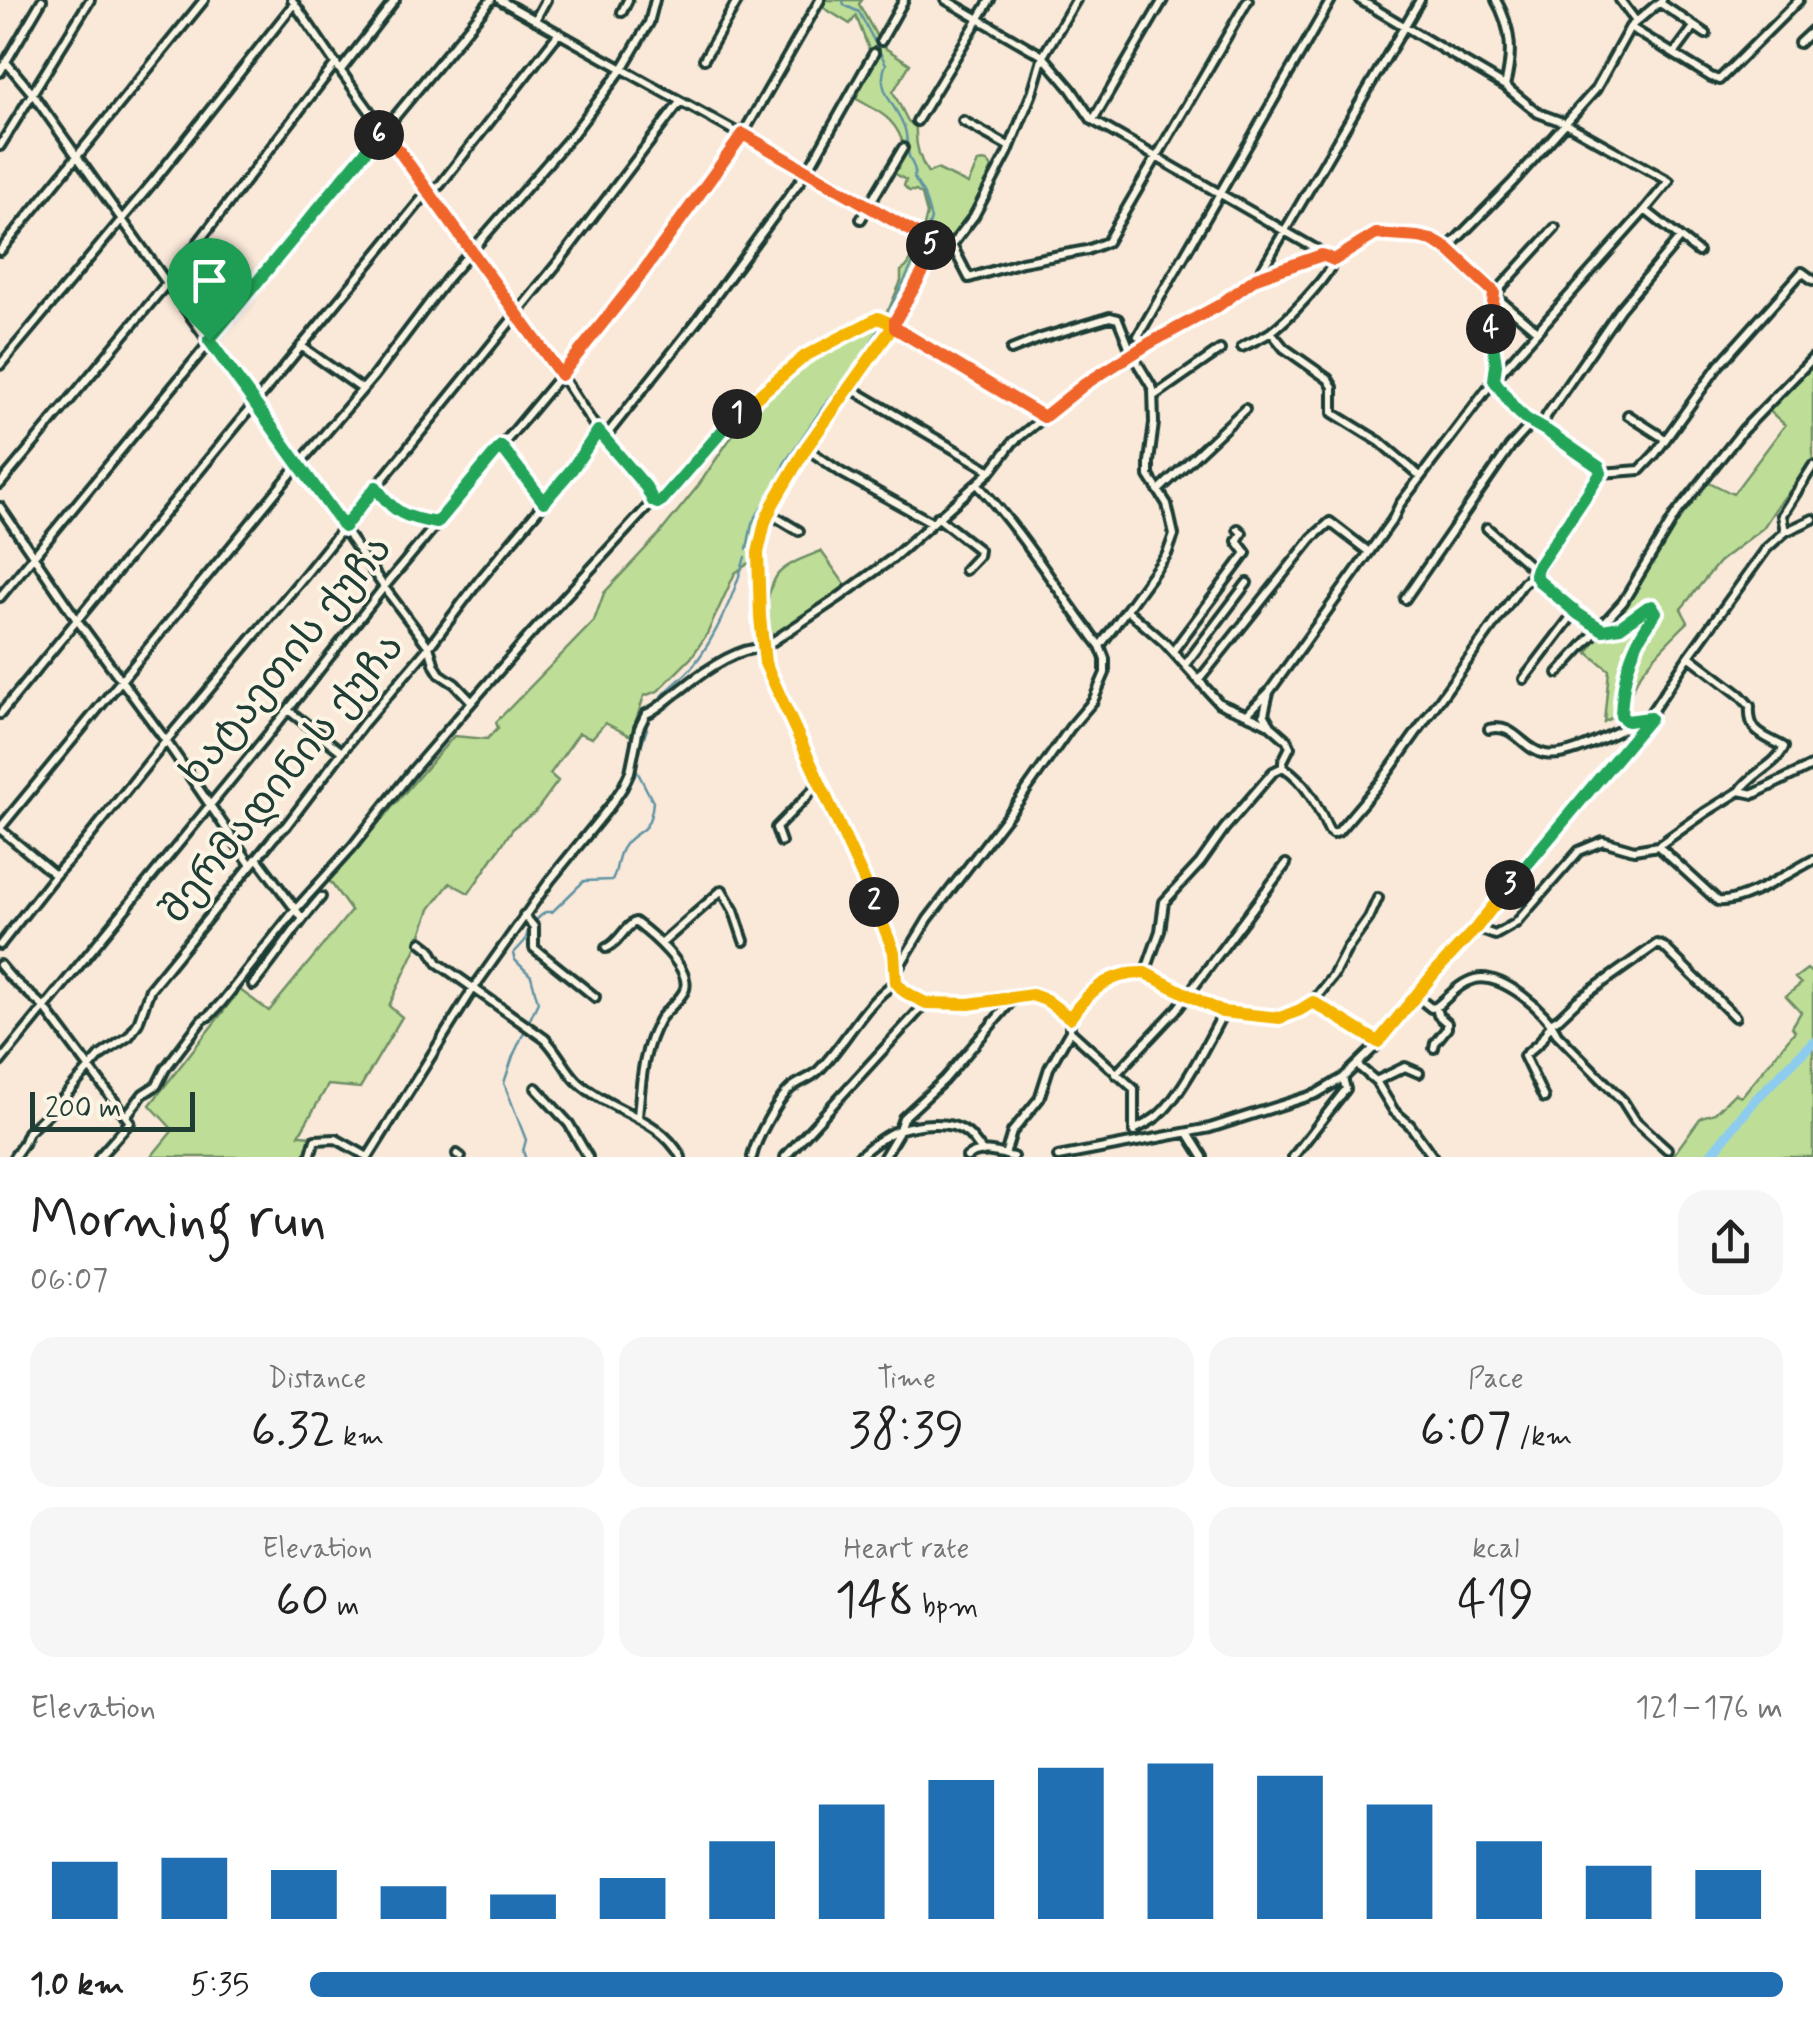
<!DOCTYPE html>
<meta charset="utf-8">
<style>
:root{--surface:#fff;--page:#f6f6f6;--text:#222;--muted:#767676;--accent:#1f6fb2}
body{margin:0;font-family:Mynerve,"Noto Sans Georgian",sans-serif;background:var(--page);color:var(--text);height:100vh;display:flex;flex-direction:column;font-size:38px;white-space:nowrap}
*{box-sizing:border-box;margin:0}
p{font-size:32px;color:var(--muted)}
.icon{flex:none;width:55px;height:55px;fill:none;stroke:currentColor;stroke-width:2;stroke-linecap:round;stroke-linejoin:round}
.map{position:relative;height:1157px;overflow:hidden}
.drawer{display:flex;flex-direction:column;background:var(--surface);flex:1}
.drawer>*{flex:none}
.scale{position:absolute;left:30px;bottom:25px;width:165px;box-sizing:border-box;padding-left:10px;border:5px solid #1f3d34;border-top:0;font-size:28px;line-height:35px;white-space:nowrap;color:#1f3d34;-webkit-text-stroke:8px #fcf5e5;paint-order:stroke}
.pin{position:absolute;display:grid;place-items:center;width:85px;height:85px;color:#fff;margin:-102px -42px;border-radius:50% 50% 50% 0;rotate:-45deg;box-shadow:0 0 10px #0007}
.pin .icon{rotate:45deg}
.km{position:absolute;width:50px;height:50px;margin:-25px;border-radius:50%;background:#222;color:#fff;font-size:28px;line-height:50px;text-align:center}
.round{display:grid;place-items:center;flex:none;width:105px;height:105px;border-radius:30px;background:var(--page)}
.summary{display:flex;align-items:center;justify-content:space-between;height:170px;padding:0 30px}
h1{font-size:55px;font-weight:600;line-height:75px}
.figures{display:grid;grid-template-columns:repeat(3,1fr);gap:15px;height:170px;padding:10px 30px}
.figures div{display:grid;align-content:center;border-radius:25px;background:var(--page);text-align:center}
.figures b{font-size:50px;font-weight:600}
.figures small{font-size:28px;font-weight:400}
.figures p{font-size:28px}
.chart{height:280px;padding:20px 30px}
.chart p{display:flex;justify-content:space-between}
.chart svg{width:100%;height:180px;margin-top:10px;stroke:var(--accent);stroke-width:6}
ul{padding:0 30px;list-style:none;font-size:32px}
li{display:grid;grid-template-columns:160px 120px 1fr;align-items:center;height:75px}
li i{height:25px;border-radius:12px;background:var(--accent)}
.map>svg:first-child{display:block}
.green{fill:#bede97;stroke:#6e8e66;stroke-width:2.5}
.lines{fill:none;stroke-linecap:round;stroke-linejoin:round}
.stream{stroke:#6193a4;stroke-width:2.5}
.river{stroke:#8dccee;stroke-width:10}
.minor-casing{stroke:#1f3d34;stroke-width:14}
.minor{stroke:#fcf5e5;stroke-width:6}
.split-1-casing{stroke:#fff;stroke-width:20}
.split-2-casing{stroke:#fff;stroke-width:20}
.split-3-casing{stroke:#fff;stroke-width:20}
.split-4-casing{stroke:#fff;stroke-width:20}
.split-5-casing{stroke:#fff;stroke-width:20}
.split-6-casing{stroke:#fff;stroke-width:20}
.split-7-casing{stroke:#fff;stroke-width:20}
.split-1{stroke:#22a559;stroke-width:12}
.split-2{stroke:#f5b400;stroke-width:12}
.split-3{stroke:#f5b400;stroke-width:12}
.split-4{stroke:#22a559;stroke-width:12}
.split-5{stroke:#f0652b;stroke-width:12}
.split-6{stroke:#f0652b;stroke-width:12}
.split-7{stroke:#22a559;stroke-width:12}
.labels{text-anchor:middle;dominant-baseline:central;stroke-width:8;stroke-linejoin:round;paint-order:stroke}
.street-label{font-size:40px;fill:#1f3d34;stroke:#fcf5e5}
</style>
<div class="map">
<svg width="1813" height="1157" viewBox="0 0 1813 1157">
<rect width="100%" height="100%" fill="#fae9d9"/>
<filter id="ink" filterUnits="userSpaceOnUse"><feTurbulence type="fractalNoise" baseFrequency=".01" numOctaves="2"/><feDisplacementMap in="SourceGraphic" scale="20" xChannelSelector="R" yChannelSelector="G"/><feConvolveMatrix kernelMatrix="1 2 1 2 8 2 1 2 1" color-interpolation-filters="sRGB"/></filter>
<g filter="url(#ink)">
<path class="green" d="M825 0H862L859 4 882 46 910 64 893 92 908 121 916 127C915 143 919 159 928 173L937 169 968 184 978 162C985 160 988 161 992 168L970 215 947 243H940L922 233 927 214 922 195 916 191H909L904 186 906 180 892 172 905 150C897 117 879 112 853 97L876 56 870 52 856 16 850 24 821 6Z
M920 240 927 244 929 254 879 338 802 447 756 532 749 563 735 573 707 634 691 658 658 691 644 696 631 736 605 723 592 738 579 733 550 774 558 781 536 811 514 827 469 893 450 883 430 909 417 946 389 1006 402 1017 360 1088 328 1085 299 1135 313 1136 309 1157H151L173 1130 150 1105 240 990 269 1011 351 911 329 880 454 736 487 739 498 728 496 722 594 621 604 593 661 532 698 486 734 433 738 417 807 363 868 328 889 309 901 281V271C913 265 912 250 920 240Z
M1813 358V462L1778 505 1763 528 1719 562 1681 609 1688 622C1671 639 1651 658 1638 678 1623 704 1634 706 1604 722L1609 670 1588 653 1605 623 1621 607 1677 513 1705 480 1733 494 1785 425 1766 408Z
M821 551 846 586 778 634C776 633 773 634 771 633 758 625 770 582 779 573 790 562 807 557 821 551Z
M1807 969 1813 974V1157H1672L1701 1117 1715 1113 1735 1093 1741 1097 1795 1031 1792 1027 1801 1012 1786 996 1801 984 1795 978Z"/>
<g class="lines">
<path class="stream" d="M747 549 752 523 779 480 784 464 823 407 847 379 864 354 888 314 921 247 931 219 924 195 914 178C917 167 912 166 909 156 906 146 908 133 903 124 895 104 875 89 886 64L859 12 844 5 843 0
M654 706C664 690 681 681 693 666 716 637 735 593 745 557
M534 922 545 912H552L584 881 612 880C618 870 616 859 622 849 635 826 649 840 653 802L637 771 635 761 647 729
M525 1157 523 1151 526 1140 504 1083 513 1056 538 1002 531 976 515 960 513 954 525 941 529 928"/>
<path class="river" d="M1709 1157 1755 1100 1813 1042"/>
<g class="minor-casing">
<path id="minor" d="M292 0 340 70 561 375 598 431 646 487 653 501
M500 0C640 80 782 156 922 237L931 244 933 249
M946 0 1043 56 1071 89 1092 120 1316 249 1322 255
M1360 0 1505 86 1538 113 1565 123 1669 181 1645 210 1698 252
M1496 0C1512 28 1513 55 1505 86
M1620 0 1635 20
M1660 3 1706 34
M622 12 628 0
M535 20 546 0
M1630 27 1711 77 1719 80 1799 0
M881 41 904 0
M1799 43 1813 30
M1674 54 1694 27
M704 59 738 0
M6 62 32 93 253 404 299 464 384 587 429 647 435 666 440 674 455 684 472 702
M341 70 395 0
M0 72 42 0
M1093 120 1163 0
M917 121 990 0
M963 121 1010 147
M0 146 90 0
M861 219 903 148
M952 245 969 278 1022 262 1087 250 1107 242 1248 0
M933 249 930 259 894 325 806 448 773 504 765 521 758 553 760 617 765 663 884 925 894 952 896 982 904 991 914 997 926 1003H969L1032 995 1045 1000 1070 1018
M933 249 952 245 974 216 1007 154 1032 93 1043 56 1076 0
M1447 249 1513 182 1596 89 1630 27 1662 0
M0 251 204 0
M1257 278 1420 0
M1537 331 1494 295 1555 228
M1271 332 1284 348 1328 379 1333 387V413L1380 442 1420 476
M1150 343 1138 336 1331 0
M301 346 362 389
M1242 347C1251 342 1262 338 1271 332 1288 319 1327 279 1334 260
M0 365 153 182 294 4
M850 388 991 471
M1154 396 1220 350
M1628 415 1665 439
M1541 427 1547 415 1620 309 1679 239
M605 437 697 321 808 170 874 53
M501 446 545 502
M806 448 842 473 931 522
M1601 473 1640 470 1655 454 1719 365 1802 272 1813 280
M0 484 167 283 336 63
M977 484C1023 533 1058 592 1100 646
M376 487C393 513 405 518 436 523
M1159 490 1245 409
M0 507 77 620 166 741 251 865
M769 513 799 531
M937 517 979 550 978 556 965 570
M1487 528 1532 568 1539 581 1578 614 1603 629 1609 630 1621 627 1648 607 1654 608C1654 621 1642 630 1637 643 1627 665 1621 692 1621 716L1627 721 1648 718
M1785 532 1782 515 1813 466
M0 597 491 0
M1405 599 1510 447 1532 423
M1127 610 1165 643 1219 703C1235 711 1252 715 1267 724
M1173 651 1246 553 1237 541 1242 533 1238 529
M1689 656 1740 695 1750 706C1748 734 1763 735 1784 747 1776 766 1751 773 1740 791
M1185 665 1247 583
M1558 673 1623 602 1676 514 1743 430 1813 358
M1524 679 1571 617 1578 614
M1199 680 1312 538 1330 522 1369 552
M288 710 342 752
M1248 713 1268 693
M0 714 426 194 440 185 559 33
M1489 729C1514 722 1523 750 1545 754 1570 759 1611 733 1634 724
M1283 767C1306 781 1318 807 1329 831L1333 834 1338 832 1383 779 1524 582 1535 574 1582 498 1601 473
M0 828 299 464 374 376 448 278 573 134 622 69 649 23 655 0
M0 829 55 875
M781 842 776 828 819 784
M1658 846 1718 901C1742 904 1790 872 1813 860
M257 858 302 918
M524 915 534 927V948L595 997
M1476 928 1495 935 1516 923 1579 851 1603 841 1634 850 1658 846 1706 812 1740 791 1754 794 1813 765
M421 942 430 949 438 963 545 1039C559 1053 565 1070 579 1083 612 1112 659 1117 681 1157
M661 944 722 890 734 911 744 941
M0 945 55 875 85 842 166 741 305 575 557 264 680 102
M606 948C619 943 623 928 635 922 650 933 691 967 685 989 681 1000 667 1009 660 1019 642 1050 641 1083 638 1117
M0 965 10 977 44 1007 130 1122 99 1157
M896 972 928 919 1018 802 1070 728 1093 701 1105 673V659L1100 646 1167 554 1174 535 1167 504 1149 476V462L1154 423 1153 389 1132 354 1118 319 1110 317 1041 338 1011 350
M1145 973 1160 931 1164 902 1200 863 1224 829 1273 772 1283 767V761L1290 747 1287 740 1271 726 1264 714 1269 692 1393 519 1400 504 1494 380 1645 210
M253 985C277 956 296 925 321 897
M1416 996 1431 1008 1436 1007C1448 998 1459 983 1475 979 1501 972 1548 1012 1557 1034L1623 1101 1635 1120 1667 1149
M1313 1002 1379 1043
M1070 1031 1134 1089V1132
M1434 1048 1435 1043 1447 1028V1023L1438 1015 1436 1007
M0 1062 288 710 384 587 561 375 637 279 743 134 820 0
M1357 1065 1376 1081 1394 1111 1410 1125 1433 1157
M1116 1074 1178 1008 1286 864
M1376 1081 1405 1067 1419 1073
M536 1088 569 1124 588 1157
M1544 1098 1524 1056 1540 1042 1552 1022 1559 1018 1578 1000 1657 944 1664 947 1735 1017
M126 1116 143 1094 157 1085 165 1069 202 1020 210 1015 222 1002 295 910 352 847 413 770 529 636 642 513 653 501 657 503 662 501 739 410 805 356 878 317 894 325 898 331 1044 417
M1134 1130C1143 1125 1153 1121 1161 1113 1182 1093 1209 1040 1223 1013
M1188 1133 1203 1157
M457 1154 461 1157
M1005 1155 1012 1132 1039 1099 1049 1068 1070 1031V1018L1080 1004 1094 988 1105 981 1133 973H1145L1223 1013 1257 1017H1280L1291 1014 1313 1002 1333 976 1347 949 1369 918 1378 898
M14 1157 23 1144 28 1132 57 1105 101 1055 129 1036 138 1023 150 989 274 837 286 826 364 723 429 647 478 582 572 469 598 431
M310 1157 315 1140 336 1139 368 1157 473 989 551 879 611 805 623 787 630 772 639 728 646 714C659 709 667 699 679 691 700 674 736 647 763 648L838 598 893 558 991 471 1013 442 1085 384 1150 343 1218 306 1257 278 1322 255 1334 260 1376 234 1418 237 1432 240 1447 249 1462 265 1483 280 1494 295 1490 322 1496 365 1495 383 1513 408 1526 419 1599 467 1601 473
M752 1157C756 1139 777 1100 791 1088 799 1081 810 1079 818 1071 847 1042 862 1005 896 982
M785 1157 926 1003
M858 1157C870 1147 883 1136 898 1130 917 1124 950 1119 967 1133 973 1138 978 1146 983 1152
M884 1157 897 1135 903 1118 944 1080 1015 997
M967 1157C980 1147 998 1153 1013 1157
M1058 1157 1210 1128 1316 1094 1343 1078 1379 1043 1436 971 1476 928 1638 732 1689 656 1767 548 1785 532 1813 519
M1293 1157 1346 1089 1343 1078"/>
</g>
<use href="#minor" class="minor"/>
</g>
</g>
<g class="lines" filter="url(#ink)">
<g class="split-1-casing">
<path id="split-1" d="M209 340 344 527 376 487C393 513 406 518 437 523L501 446 544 502 572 469 598 431 646 487 653 501 657 503 662 500 737 414"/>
</g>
<g class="split-2-casing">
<path id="split-2" d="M737 414 805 356 878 318 894 325 806 448 773 504 765 522 758 553 760 617 765 663 874 902"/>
</g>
<g class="split-3-casing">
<path id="split-3" d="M874 902 894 952 896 982 904 991 914 997 926 1003 969 1004 1032 995 1046 1000 1070 1018C1089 991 1109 972 1145 973L1222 1012 1280 1018 1300 1010 1313 1002 1378 1042 1436 971 1476 928 1510 885"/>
</g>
<g class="split-4-casing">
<path id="split-4" d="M1491 329 1496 365 1494 380 1514 408 1526 419 1547 431 1599 467 1601 473 1537 568 1535 574 1539 581 1578 614 1603 630 1620 627 1648 607 1652 606 1656 612C1650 622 1643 631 1638 641 1627 663 1622 691 1621 716L1627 721 1650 718 1510 885"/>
</g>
<g class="split-5-casing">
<path id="split-5" d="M931 245 933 254 895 321V328L1044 417 1085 384 1150 343 1218 306 1256 278 1322 255 1334 260 1376 234 1418 237 1432 240 1448 249 1494 292 1491 329"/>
</g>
<g class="split-6-casing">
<path id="split-6" d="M379 135 384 130 561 375 637 280 743 134 922 237 931 245"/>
</g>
<g class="split-7-casing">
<path id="split-7" d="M209 340 379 135"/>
</g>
<use href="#split-1" class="split-1"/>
<use href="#split-2" class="split-2"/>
<use href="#split-3" class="split-3"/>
<use href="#split-4" class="split-4"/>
<use href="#split-5" class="split-5"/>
<use href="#split-6" class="split-6"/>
<use href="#split-7" class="split-7"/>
</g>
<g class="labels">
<g class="street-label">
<text transform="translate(287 661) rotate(-51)">ხატაეთის ქუჩა</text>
<text transform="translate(283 779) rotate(-51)">შერმადინის ქუჩა</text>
</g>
</g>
</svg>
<div class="scale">200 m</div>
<div class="pin" style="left:209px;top:340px;background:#1e9e55"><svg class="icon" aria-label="arrive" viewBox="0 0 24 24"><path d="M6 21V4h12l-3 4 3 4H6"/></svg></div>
<b class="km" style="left:737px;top:414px">1</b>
<b class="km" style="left:874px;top:902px">2</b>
<b class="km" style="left:1510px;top:885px">3</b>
<b class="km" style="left:1491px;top:329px">4</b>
<b class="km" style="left:931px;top:245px">5</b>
<b class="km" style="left:379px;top:135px">6</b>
</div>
<section class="drawer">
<div class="summary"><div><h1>Morning run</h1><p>06:07</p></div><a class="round"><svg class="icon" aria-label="share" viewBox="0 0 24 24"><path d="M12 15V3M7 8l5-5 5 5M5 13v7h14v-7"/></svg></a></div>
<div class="figures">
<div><p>Distance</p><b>6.32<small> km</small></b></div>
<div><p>Time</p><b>38:39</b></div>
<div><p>Pace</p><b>6:07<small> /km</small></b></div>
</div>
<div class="figures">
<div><p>Elevation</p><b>60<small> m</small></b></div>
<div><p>Heart rate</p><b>148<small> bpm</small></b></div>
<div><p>kcal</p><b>419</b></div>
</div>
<div class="chart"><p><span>Elevation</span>121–176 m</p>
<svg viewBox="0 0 160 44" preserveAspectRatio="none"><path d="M5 44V30M15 44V29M25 44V32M35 44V36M45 44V38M55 44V34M65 44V25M75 44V16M85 44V10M95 44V7M105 44V6M115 44V9M125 44V16M135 44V25M145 44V31M155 44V32"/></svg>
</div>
<ul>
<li><b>1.0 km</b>5:35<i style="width:100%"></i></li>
</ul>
</section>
